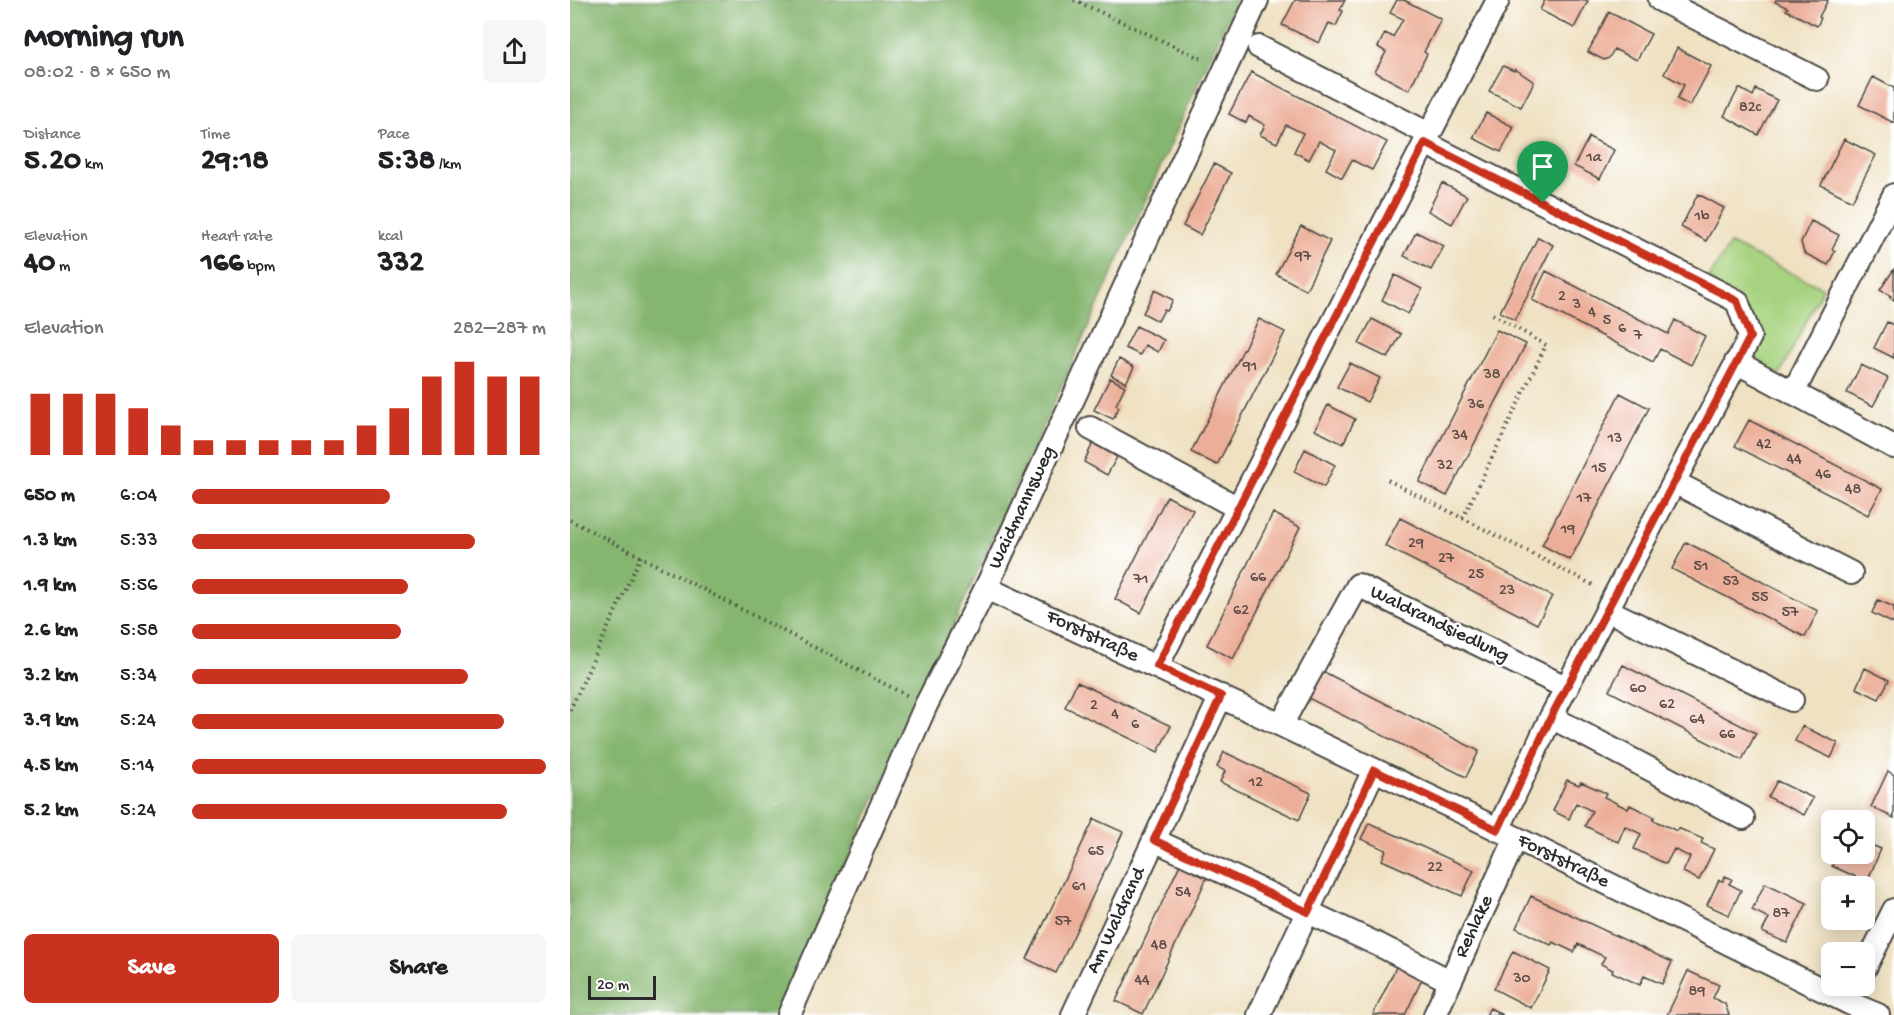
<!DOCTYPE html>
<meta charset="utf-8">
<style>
:root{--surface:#fff;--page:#f6f6f6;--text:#202124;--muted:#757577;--accent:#c8321e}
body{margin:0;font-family:"Gochi Hand",sans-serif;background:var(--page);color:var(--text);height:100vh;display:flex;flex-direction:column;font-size:22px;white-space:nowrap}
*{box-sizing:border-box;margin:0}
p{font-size:20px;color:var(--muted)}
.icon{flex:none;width:33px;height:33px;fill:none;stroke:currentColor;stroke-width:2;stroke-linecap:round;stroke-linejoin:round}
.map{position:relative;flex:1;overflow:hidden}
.details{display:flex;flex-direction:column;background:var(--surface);width:570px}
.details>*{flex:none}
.controls{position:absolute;left:1251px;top:810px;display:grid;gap:12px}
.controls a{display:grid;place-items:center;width:54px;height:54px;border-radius:9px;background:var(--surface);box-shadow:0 3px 15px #0003;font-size:30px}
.scale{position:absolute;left:18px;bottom:15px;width:68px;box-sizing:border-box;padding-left:6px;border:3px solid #2b2b2b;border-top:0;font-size:16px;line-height:21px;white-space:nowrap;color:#2b2b2b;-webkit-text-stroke:4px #fff;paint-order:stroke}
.pin{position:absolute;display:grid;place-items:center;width:51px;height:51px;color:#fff;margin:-62px -26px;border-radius:50% 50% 50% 0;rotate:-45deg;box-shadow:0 0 6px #0007}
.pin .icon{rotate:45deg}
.round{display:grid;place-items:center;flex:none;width:63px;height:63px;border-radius:9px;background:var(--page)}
.summary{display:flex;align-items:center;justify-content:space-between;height:102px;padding:0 24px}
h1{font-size:33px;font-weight:700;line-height:45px}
.figures{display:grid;grid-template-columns:repeat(3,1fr);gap:9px;height:102px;padding:6px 24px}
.figures div{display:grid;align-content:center}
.figures b{font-size:30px;font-weight:700}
.figures small{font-size:16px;font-weight:400}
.figures p{font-size:16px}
.chart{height:168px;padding:12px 24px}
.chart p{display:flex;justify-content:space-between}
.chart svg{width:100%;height:108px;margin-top:6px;stroke:var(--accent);stroke-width:6}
.button{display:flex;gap:12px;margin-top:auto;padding:12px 24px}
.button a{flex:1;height:69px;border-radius:9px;background:var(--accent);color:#fff;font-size:24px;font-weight:700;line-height:69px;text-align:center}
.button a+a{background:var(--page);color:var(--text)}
ul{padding:0 24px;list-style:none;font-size:20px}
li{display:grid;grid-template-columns:96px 72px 1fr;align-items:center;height:45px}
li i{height:15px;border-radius:8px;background:var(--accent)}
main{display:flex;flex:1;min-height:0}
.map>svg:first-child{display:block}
.green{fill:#a7d380;stroke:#697f56;stroke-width:1.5}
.forest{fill:#85b56e;stroke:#58704c;stroke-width:1.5}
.building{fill:#ecae98}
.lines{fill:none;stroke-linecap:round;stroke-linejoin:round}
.minor-casing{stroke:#484642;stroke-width:26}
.path{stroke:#484642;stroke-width:4;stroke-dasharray:1.5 4.5;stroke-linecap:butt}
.minor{stroke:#fff;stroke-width:22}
.route-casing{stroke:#fff;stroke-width:12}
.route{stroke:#c8321e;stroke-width:8}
.labels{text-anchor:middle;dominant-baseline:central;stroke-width:5;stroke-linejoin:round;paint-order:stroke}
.number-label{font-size:16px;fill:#5b4c46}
.street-label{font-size:20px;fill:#2b2b2b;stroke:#fff}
</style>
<main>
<section class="details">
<div class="summary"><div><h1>Morning run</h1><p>08:02 · 8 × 650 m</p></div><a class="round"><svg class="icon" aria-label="share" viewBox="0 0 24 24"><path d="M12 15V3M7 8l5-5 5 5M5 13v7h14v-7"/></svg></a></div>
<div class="figures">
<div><p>Distance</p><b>5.20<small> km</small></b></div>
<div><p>Time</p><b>29:18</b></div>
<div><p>Pace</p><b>5:38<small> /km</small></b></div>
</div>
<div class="figures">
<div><p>Elevation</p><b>40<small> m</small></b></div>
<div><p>Heart rate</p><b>166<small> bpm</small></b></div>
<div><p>kcal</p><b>332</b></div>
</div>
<div class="chart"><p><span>Elevation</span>282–287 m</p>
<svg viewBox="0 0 160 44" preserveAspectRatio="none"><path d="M5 44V19M15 44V19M25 44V19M35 44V25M45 44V32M55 44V38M65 44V38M75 44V38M85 44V38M95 44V38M105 44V32M115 44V25M125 44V12M135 44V6M145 44V12M155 44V12"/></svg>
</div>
<ul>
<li><b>650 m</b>6:04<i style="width:56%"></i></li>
<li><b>1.3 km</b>5:33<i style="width:80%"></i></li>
<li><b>1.9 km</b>5:56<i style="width:61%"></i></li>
<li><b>2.6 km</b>5:58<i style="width:59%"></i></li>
<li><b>3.2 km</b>5:34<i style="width:78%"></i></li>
<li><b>3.9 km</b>5:24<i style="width:88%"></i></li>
<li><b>4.5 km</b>5:14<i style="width:100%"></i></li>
<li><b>5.2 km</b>5:24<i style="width:89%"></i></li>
</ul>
<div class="button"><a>Save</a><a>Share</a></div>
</section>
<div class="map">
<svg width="1324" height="1015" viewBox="0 0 1324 1015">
<rect width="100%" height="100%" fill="#fff"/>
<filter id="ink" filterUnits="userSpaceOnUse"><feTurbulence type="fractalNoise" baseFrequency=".0167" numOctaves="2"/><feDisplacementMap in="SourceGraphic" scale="12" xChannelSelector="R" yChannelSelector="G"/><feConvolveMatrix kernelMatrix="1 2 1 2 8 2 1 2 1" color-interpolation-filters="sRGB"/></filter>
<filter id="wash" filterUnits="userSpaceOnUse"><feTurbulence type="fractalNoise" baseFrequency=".008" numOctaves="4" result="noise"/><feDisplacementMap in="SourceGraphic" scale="24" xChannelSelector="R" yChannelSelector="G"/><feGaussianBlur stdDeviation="1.35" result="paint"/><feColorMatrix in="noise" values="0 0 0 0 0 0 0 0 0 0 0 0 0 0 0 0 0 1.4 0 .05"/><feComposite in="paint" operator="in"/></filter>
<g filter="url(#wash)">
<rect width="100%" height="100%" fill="#efe1c2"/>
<path class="green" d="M1160 244 1253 288 1208 378 1175 360 1187 337 1139 277Z"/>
<path class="forest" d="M0 0H666L207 1015H0Z"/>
<g id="blocks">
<path class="building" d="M725 0H775L770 10 773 11 766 26 759 23 749 43 712 25Z
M827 0H834L871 19 854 52 857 54 839 90 805 72 816 52 808 47 815 33 823 37 833 19 820 13Z
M975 0H1016L1018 1 1004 28 970 10Z
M1206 0H1258L1249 17 1251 18 1247 26 1216 10 1218 8 1205 2Z
M1039 12 1081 34 1067 60 1044 49 1039 58 1034 60 1018 52Z
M1107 48 1141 66 1120 106 1107 99 1114 85 1094 74Z
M933 66 944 71 945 69 964 82 951 107 919 91Z
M681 72 817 142 802 170 782 160 772 178 756 169 766 150 749 141 739 160 724 152 733 133 716 125 707 143 690 135 695 125 679 116 676 123 659 114Z
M1303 77 1324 88V123L1289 105Z
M1169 88 1183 96 1186 89 1207 100 1188 135 1154 116Z
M916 113 944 127 931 152 903 138Z
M1019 137 1044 150 1030 179 1004 166Z
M1274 139 1306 155 1282 201 1251 185Z
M644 164 661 173 630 235 613 226Z
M872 183 897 196 882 224 858 211Z
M1128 194 1154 208 1136 241 1111 227Z
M1241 221 1269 235 1262 249 1265 251 1258 265 1234 253 1231 242Z
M731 226 760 241 736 290 706 274Z
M846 232 874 246 861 270 834 256Z
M968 237 983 245 945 320 930 312Z
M1324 269V300L1320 298 1321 296 1310 290Z
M976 271 1098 334 1105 320 1135 336 1121 365 1090 349 1083 362 962 300Z
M825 275 852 289 838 314 812 300Z
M585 290 603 300 597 311 594 310 588 321 573 313Z
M689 319 715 332 647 465 621 452Z
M802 319 831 334 818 358 789 344Z
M1317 322 1324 325V358L1304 348Z
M566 326 594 340 588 352 575 345 570 355 555 348Z
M927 330 956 344 877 496 849 482Z
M549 359 564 367 556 383 541 375Z
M780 363 810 378 797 402 767 387Z
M1291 365 1318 378 1303 406 1277 393Z
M540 378 555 386 546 405 549 407 543 419 524 410Z
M1050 393 1079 408 1000 560 972 545Z
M758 405 785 419 773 444 745 430Z
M1179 420 1312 489 1298 515 1165 446Z
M523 443 547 457 537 475 514 462Z
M735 449 765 465 754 487 724 472Z
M597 496 623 510 571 613 545 599Z
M703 513 730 527 663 659 637 645Z
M830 518 982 596 967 624 815 546Z
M1116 542 1248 611 1235 637 1102 569Z
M1308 600 1324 607V624L1302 613Z
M1053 665 1186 733 1172 760 1039 691Z
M1295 668 1319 680 1309 699 1286 688Z
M752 671 909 751 896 777 738 698Z
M507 682 601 726 588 752 495 707Z
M1232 726 1268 743 1261 758 1225 741Z
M654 752 741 793 729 820 650 782 655 771 647 767Z
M1318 771 1324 775V818L1301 807Z
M997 780 1009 785 1011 782 1036 793 1034 797 1058 809 1060 805 1084 817 1083 820 1107 831 1108 828 1133 839 1131 843 1144 849 1129 880 1113 872 1120 857 1104 849 1096 864 1064 849 1071 834 1055 826 1048 842 1015 826 1022 811 1006 803 999 819 983 811Z
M1207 781 1243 798 1234 815 1198 797Z
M524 819 553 832 486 973 457 959Z
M799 823 904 870 892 896 812 860 816 850 791 839Z
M1294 842 1311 849 1297 882 1262 866 1267 854H1294Z
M612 860 639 873 573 1014 546 1001Z
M1155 876 1162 879 1159 884 1171 890 1159 915 1137 905 1149 880 1153 881Z
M1195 883 1237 903 1217 943 1192 932 1199 918 1182 910Z
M961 896 1102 962 1092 984 1074 976 1070 985 1042 972 1043 970 1031 964 1035 957 1008 944 1004 952 983 942 981 945 946 928Z
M943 951 980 970 961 1008 924 989Z
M828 963 854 975 835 1015H803Z
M1118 971 1149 985 1143 998 1155 1004 1159 1015H1097Z
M920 1008 933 1015H916Z"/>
</g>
</g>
<g filter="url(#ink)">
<use href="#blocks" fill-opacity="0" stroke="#484642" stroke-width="1.5"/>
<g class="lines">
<g class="minor-casing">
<path id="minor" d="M1090 0 1247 79
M689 47 859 134
M855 143 1167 301 1180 337 981 717 928 830
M1166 362 1324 447
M1223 393 1324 195
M520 428 668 508
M1104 482 1281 573
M416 588 711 725 946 838 1279 1003 1308 1015
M1037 610 1222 700
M587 666 928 0
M981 717 1173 818
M711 725 788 585 997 688
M584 840 811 946 880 981
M1294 970 1324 910
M219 1015 356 705 416 588 687 0
M503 1015 651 696
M689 1015 804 770
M865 1015 946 838"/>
</g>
<path class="path" d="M504 0 634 60
M818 480 1025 586
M893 518 976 345 919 312
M0 520 338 696
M0 710 71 556"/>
<use href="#minor" class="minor"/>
</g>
</g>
<g class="lines" filter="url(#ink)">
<g class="route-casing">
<path id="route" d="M855 143 1167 301 1180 337 981 717 928 830 804 770 738 912 584 840 651 696 587 666Z"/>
</g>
<use href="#route" class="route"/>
</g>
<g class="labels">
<g class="number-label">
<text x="1180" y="108">82c</text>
<text x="1024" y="158">1a</text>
<text x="1132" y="217">1b</text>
<text x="733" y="257">97</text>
<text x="992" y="297">2</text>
<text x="1007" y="305">3</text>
<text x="1022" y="313">4</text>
<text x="1037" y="321">5</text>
<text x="1052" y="329">6</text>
<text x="1068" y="336">7</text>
<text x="680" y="367">91</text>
<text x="922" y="375">38</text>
<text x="906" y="405">36</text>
<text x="890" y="436">34</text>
<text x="1045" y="439">13</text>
<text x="1194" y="445">42</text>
<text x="1224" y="460">44</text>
<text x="875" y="466">32</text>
<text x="1029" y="469">15</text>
<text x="1253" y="475">46</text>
<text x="1283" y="490">48</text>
<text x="1014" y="499">17</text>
<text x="998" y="530">19</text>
<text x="846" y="544">29</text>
<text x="876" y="559">27</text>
<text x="1131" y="567">51</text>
<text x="906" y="575">25</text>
<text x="688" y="578">66</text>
<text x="571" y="580">71</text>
<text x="1161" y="582">53</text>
<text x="937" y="591">23</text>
<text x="1190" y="598">55</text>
<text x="671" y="611">62</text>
<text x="1220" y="613">57</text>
<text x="1068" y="689">60</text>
<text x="1097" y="705">62</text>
<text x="524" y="706">2</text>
<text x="545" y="715">4</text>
<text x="1127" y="720">64</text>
<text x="565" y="725">6</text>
<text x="1157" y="735">66</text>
<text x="686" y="783">12</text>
<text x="526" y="852">65</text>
<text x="865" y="868">22</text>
<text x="509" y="887">61</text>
<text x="613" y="893">54</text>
<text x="1211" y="914">87</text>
<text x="493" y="922">57</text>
<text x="589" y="946">48</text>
<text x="952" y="979">30</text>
<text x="572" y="981">44</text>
<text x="1127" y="992">89</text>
</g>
<g class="street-label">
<text transform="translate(453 508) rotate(-65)">Waidmannsweg</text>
<text transform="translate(869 625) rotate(26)">Waldrandsiedlung</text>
<text transform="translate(522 637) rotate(25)">Forststraße</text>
<text transform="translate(993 862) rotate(26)">Forststraße</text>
<text transform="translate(547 921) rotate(-65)">Am Waldrand</text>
<text transform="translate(905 927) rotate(-65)">Rehlake</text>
</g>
</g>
</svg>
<div class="controls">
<a><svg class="icon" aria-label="locate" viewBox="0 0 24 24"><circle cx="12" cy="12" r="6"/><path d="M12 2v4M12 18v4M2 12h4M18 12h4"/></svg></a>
<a>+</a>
<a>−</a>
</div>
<div class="scale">20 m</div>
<div class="pin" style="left:973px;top:203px;background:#1e9e55"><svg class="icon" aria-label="arrive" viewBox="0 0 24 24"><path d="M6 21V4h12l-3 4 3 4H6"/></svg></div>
</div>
</main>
